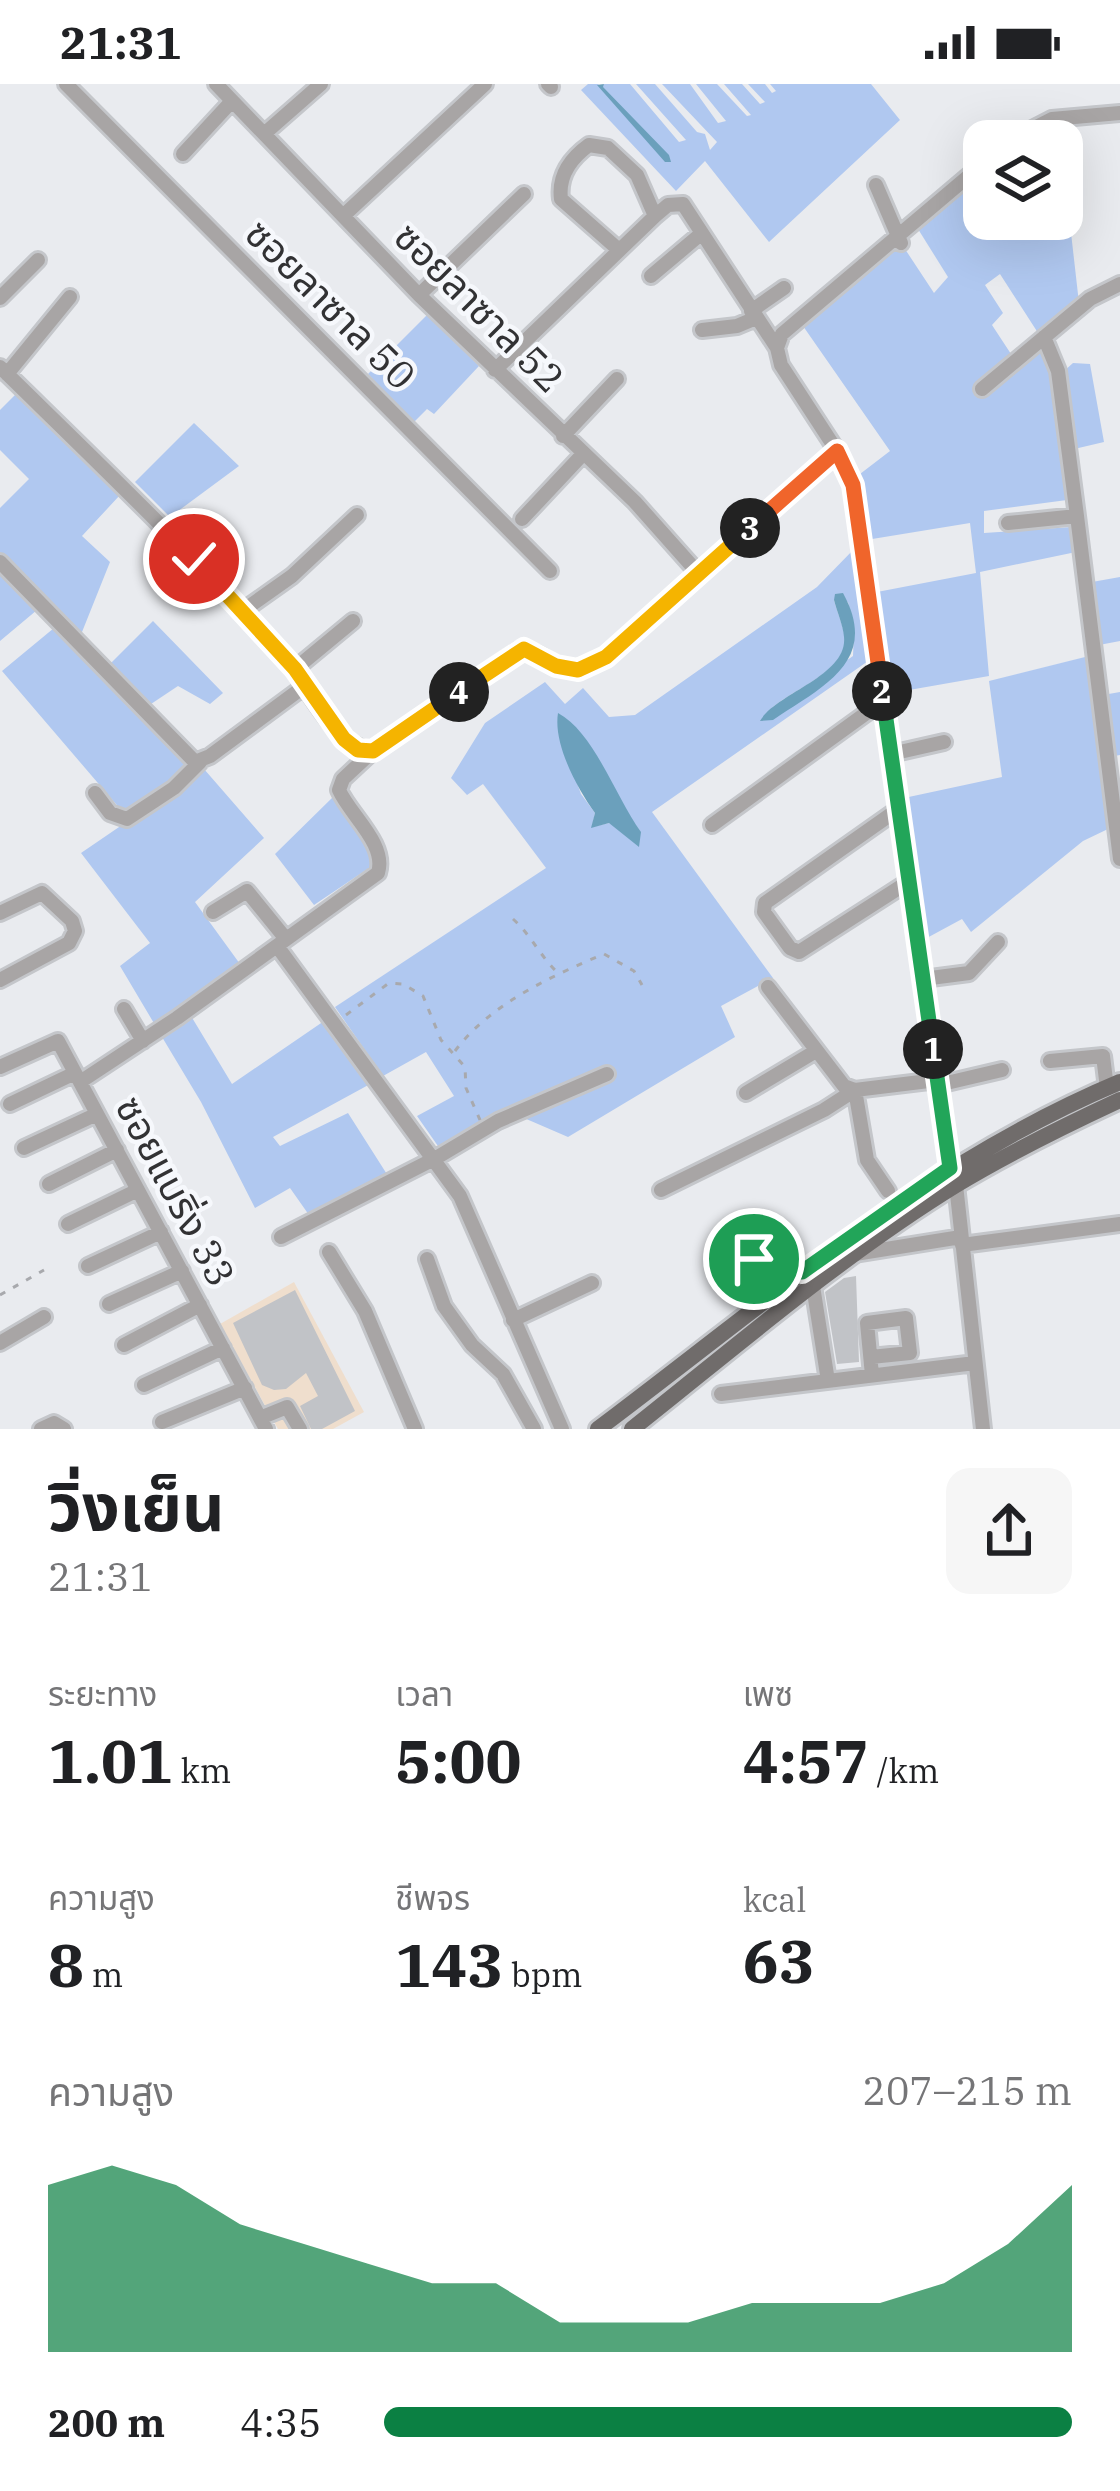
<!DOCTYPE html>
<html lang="th">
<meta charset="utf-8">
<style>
:root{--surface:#fff;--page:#f6f6f6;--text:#202124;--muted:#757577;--accent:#0b8043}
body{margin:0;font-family:"IBM Plex Serif","Noto Sans Thai",serif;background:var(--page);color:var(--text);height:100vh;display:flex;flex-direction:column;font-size:45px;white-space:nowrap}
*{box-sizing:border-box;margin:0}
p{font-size:39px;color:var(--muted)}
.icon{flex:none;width:66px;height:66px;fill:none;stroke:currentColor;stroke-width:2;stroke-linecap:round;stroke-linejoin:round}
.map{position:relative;height:1345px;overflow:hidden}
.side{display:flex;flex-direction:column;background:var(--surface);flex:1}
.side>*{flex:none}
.buttons{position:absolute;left:963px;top:36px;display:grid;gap:24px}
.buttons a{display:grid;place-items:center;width:120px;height:120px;border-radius:24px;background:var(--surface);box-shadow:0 12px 48px #0002;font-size:60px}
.pin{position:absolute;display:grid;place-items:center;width:102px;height:102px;color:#fff;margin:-51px;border:6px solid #fff;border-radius:50%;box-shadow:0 3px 12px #0007}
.km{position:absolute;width:60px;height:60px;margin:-30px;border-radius:50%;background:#222;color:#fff;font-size:33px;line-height:60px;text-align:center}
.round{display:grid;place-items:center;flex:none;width:126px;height:126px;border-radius:24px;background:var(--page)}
.overview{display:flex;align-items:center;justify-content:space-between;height:204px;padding:0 48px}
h1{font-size:66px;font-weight:700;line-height:90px}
.metrics{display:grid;grid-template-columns:repeat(3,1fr);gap:18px;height:204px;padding:12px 48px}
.metrics div{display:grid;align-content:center}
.metrics b{font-size:60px;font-weight:700}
.metrics small{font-size:33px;font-weight:400}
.metrics p{font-size:33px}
.chart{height:336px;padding:24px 48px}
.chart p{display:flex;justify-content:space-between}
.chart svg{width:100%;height:216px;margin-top:12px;fill:var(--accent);opacity:.7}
ul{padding:0 48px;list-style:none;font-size:39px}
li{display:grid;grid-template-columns:192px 144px 1fr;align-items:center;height:90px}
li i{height:30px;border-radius:15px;background:var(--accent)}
.status{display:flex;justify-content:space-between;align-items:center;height:84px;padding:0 60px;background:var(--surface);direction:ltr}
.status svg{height:33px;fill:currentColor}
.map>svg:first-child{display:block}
.education{fill:#efdecd}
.green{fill:#b0c8f0;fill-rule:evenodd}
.water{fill:#6ba0bc}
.building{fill:#c1c3c7}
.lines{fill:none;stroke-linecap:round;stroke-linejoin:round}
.minor-casing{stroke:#c4c6ca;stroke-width:20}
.major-casing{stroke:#c4c6ca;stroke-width:22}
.path{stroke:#a8a9ad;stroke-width:3;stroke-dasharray:6 9;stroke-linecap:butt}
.minor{stroke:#a8a5a5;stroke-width:14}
.major{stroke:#706c6b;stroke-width:16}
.split-1-casing{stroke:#fff;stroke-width:24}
.split-2-casing{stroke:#fff;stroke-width:24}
.split-3-casing{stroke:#fff;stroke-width:24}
.split-4-casing{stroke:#fff;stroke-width:24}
.split-5-casing{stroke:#fff;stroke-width:24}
.split-1{stroke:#22a559;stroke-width:15}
.split-2{stroke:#22a559;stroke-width:15}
.split-3{stroke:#f0652b;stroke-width:15}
.split-4{stroke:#f5b400;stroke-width:15}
.split-5{stroke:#f5b400;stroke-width:15}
.labels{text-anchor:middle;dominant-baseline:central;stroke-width:9;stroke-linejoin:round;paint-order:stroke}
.street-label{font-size:39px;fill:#323234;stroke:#f6f8fc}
</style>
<div class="status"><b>21:31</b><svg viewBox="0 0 49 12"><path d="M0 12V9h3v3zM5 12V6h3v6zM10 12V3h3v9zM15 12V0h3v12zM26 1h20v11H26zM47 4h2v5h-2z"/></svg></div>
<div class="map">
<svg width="1120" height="1345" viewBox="0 0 1120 1345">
<rect width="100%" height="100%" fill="#e9ebef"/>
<path class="education" d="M294 1198 364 1328 333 1345H278L220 1240Z"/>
<path class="green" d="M588 0H598L666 78 602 3 604 0H630L679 58 686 56 636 0H655L697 48 705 50 710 66 717 58 662 0H690L718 39 726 37 696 0H717L747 32 751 31 724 0H742L760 20 765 18 748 0H765L772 9 776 7 770 0H871L900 36 769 158 705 77 676 107 581 6Z
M984 89V135H1039L1050 151 1070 140 1079 219 1040 252 1000 190 985 201 1003 229 992 241 1011 270 1026 260C1035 265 1043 270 1048 279 1063 308 1064 382 1067 416L984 427V449L1072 443 1076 468 980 488 989 592 892 609 877 508 976 489 970 439 866 456 860 390 890 367 803 242 901 159 934 209 948 193 918 145Z
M427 231 479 282 434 330 427 325 413 339 368 290Z
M1073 279 1090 280 1104 358 1070 366 1063 288Z
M19 307 120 411 82 452 110 478 80 553 0 468V424L29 395 0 366V326Z
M194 339 239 382 170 433 135 398Z
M855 464 871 575 652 728 773 894 721 922 735 953 568 1053 524 1034 447 1075 417 1032 454 1012 426 968 383 992 335 923 546 784 483 700 467 711 451 694 485 639 545 598 565 620 583 604 609 633 635 631 817 503ZM834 516 848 518 854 546 853 572 761 637C776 608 845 594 845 555 844 543 837 528 834 516ZM573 688 623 724 640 747 609 739 592 743 595 729 581 710Z
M0 487 37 526 0 557Z
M1120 493V557L1099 561 1092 498Z
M153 537 223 609 210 620 178 602 148 622 108 582Z
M54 544 187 682 131 726H121L2 587Z
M1089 572 1108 745 1083 757 971 848 962 835 925 855 915 813 904 714 1002 693 989 597Z
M1120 608V671L1109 673 1103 611Z
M204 685 264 754 195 818 240 880 155 941 120 882 150 859 81 769Z
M333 713 375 770V780L314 821 275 770Z
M191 932 232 1000 327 935 372 999 273 1053 280 1062 348 1029 390 1095 309 1131 290 1104 255 1124 201 1018 162 953Z"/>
<path class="water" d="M604 0 603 3 669 71 671 78H665L597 1Z
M843 509C881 578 821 603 773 636L760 637C776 609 848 592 844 553 843 541 837 528 834 516L835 510Z
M558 629C594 648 616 714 641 748L639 763 609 739 591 744 595 729C577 704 553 660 558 629Z"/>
<path class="building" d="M856 1192 859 1278 837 1280 825 1208 844 1194Z
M295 1206 355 1327 322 1345H311L300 1322 318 1312 306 1289 286 1305 274 1306 262 1301 233 1239Z"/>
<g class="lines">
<g class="minor-casing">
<path id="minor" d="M66 0 550 487
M216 0 419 211 635 418 699 490
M548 0 551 3
M264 50 321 0
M1009 57 1052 35 1120 29
M183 70 232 17
M876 101 901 159
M343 132 485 0
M619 166 561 115C558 92 571 74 589 61L608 64 637 91 655 132
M651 192 702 149
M419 211 524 110
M0 214 38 176
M751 227 784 204
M702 246 737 242 756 234
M1044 253 1058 287 1077 432
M777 264 782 250 984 79
M0 283C96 377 194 470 282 571 308 600 334 664 373 667L519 566C558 567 549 603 606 573L837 367
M495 286 655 132 668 121 683 120 777 264 781 281 837 367 853 401 949 1084
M7 290 70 213
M982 305 1090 215 1120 200
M563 352 617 295
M522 435 583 370
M1008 439 1077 432 1120 775
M0 478 195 678 210 672 306 601
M244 526 292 492 357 431
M295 585 353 537
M891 670 944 658
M95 709 110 729 127 735 174 704 200 678
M897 726 765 819 764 828 790 864 799 868 908 798
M712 741 883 617
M213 828 247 807 286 855
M0 829 42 809 72 837 75 847 69 859 0 896
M277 862 460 1112 562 1345
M923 895 969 889 998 858
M768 903 844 1002 855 1006 937 996
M124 925 143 957
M1050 977 1103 972 1107 1004
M0 983 58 957 266 1345
M80 998 177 934 378 789C387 760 350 731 339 706L343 695 373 667
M938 1001 1002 986
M746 1009 816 967
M10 1020 75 989
M24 1064 97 1030
M49 1100 117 1066
M956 1101 983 1345
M661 1106 824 1026 855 1006 867 1076 888 1107
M68 1140 138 1106
M281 1153 436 1074 498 1037 607 990
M962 1161 1120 1140
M329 1168 365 1227 415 1345
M855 1170 961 1153
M427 1175 444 1222 472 1261 503 1290 534 1345
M754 1175 780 1164 802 1188
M88 1182 161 1148
M813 1202 828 1297
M109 1220 182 1187
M513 1236 592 1199
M0 1259 44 1233
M124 1261 200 1221
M871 1273 910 1269 906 1234 867 1239 872 1291
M144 1301 223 1264
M721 1310 975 1279
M260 1334 287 1323 300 1345
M162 1338 245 1304
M41 1345 54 1339 64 1345"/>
</g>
<g class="major-casing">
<path id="major" d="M598 1345C766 1219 924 1080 1120 998
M632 1345C738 1261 841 1172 956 1101 1009 1069 1064 1042 1120 1016"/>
</g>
<path class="path" d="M513 835C531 851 540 872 558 889
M346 931 389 899 403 900 423 912 441 956 465 983 466 1004 480 1036
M455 967C489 921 551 892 604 870L634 887 642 901
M0 1211 44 1186"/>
<use href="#minor" class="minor"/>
<use href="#major" class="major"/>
</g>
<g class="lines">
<g class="split-1-casing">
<path id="split-1" d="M754 1175 780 1164 802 1188 950 1084 933 965"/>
</g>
<g class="split-2-casing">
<path id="split-2" d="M882 607 933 965"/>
</g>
<g class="split-3-casing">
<path id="split-3" d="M750 444 837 367 853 401 882 607"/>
</g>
<g class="split-4-casing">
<path id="split-4" d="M459 608 524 565 556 582 578 586 606 573 750 444"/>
</g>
<g class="split-5-casing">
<path id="split-5" d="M194 475 295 585 344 655 358 666 373 667 459 608"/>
</g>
<use href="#split-1" class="split-1"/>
<use href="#split-2" class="split-2"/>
<use href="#split-3" class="split-3"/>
<use href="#split-4" class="split-4"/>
<use href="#split-5" class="split-5"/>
</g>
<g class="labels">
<g class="street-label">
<text transform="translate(331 220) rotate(45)">ซอยลาซาล 50</text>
<text transform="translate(480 223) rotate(45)">ซอยลาซาล 52</text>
<text transform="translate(176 1107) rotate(62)">ซอยแบริ่ง 33</text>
</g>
</g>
</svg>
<div class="buttons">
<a><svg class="icon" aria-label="layers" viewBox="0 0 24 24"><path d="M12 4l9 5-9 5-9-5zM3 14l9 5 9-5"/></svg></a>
</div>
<div class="pin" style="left:754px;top:1175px;background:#1e9e55"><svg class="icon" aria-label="arrive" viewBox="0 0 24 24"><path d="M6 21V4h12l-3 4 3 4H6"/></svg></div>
<div class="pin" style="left:194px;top:475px;background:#d93025"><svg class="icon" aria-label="check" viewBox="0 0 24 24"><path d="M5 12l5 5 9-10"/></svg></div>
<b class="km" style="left:933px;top:965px">1</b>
<b class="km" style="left:882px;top:607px">2</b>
<b class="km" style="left:750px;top:444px">3</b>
<b class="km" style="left:459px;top:608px">4</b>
</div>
<section class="side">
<div class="overview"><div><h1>วิ่งเย็น</h1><p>21:31</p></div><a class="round"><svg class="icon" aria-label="share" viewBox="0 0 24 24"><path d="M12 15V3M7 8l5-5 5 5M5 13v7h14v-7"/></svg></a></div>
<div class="metrics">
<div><p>ระยะทาง</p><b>1.01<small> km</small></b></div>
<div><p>เวลา</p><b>5:00</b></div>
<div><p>เพซ</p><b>4:57<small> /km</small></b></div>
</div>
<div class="metrics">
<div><p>ความสูง</p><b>8<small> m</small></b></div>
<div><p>ชีพจร</p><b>143<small> bpm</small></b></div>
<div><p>kcal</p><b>63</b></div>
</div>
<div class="chart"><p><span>ความสูง</span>207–215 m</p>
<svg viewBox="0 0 160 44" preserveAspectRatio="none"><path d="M0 44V10L10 6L20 10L30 18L40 22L50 26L60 30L70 30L80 38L90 38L100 38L110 34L120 34L130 34L140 30L150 22L160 10V44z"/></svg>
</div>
<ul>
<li><b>200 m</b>4:35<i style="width:100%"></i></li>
</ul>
</section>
